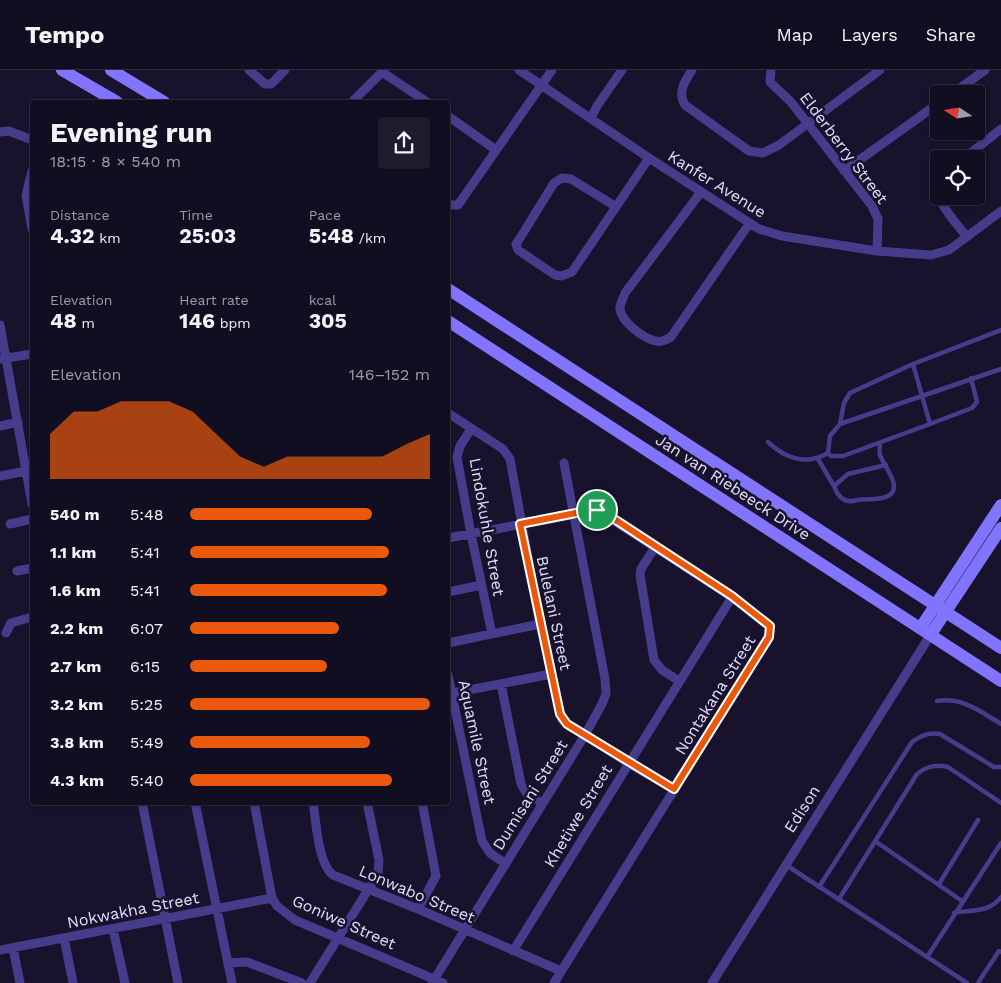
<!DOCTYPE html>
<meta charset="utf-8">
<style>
:root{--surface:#120e21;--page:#1f1c2e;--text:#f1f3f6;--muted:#9c9ca5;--line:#312e3f;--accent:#ea580c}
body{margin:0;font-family:"Work Sans",sans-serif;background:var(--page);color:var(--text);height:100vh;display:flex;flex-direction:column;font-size:19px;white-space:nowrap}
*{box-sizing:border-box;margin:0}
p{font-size:16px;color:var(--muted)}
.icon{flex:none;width:28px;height:28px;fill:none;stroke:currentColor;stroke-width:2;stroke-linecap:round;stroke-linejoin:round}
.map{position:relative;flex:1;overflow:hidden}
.drawer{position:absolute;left:30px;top:30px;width:420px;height:705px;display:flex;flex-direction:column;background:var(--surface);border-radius:5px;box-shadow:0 1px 4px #0004,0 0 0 1px var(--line)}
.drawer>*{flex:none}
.needle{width:32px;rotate:282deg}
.controls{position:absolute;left:930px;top:15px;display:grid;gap:10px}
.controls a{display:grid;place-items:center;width:55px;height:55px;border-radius:5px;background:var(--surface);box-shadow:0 1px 4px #0004,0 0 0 1px var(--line);font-size:25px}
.pin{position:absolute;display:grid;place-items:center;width:42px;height:42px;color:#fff;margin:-21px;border:2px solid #fff;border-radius:50%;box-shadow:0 1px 5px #0007}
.round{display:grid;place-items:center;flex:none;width:52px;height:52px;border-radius:5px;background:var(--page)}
.head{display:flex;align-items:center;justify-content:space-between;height:85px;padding:0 20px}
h1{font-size:28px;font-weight:700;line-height:38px}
.figures{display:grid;grid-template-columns:repeat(3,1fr);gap:8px;height:85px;padding:5px 20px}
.figures div{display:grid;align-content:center}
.figures b{font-size:21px;font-weight:700}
.figures small{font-size:14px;font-weight:400}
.figures p{font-size:14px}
.chart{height:140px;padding:10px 20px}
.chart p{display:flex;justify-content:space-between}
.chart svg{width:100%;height:90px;margin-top:5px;fill:var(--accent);opacity:.7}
ul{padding:0 20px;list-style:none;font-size:16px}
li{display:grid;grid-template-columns:80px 60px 1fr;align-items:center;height:38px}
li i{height:12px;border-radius:6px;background:var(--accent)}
header{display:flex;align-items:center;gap:30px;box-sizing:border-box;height:70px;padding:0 25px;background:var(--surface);border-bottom:1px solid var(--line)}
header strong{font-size:24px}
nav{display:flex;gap:28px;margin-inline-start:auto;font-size:18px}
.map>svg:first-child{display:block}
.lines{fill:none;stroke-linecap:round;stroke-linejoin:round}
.lane{stroke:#453d8b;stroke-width:4.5}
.street{stroke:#453d8b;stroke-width:9}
.secondary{stroke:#8174ff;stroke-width:12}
.route-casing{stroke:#fff;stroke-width:10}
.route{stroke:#ea580c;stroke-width:6}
.labels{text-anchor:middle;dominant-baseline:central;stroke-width:5;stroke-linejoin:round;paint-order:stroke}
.street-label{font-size:16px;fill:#e3ddff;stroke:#18122c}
</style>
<header>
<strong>Tempo</strong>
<nav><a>Map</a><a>Layers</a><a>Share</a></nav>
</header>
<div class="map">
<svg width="1001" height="913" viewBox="0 0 1001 913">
<rect width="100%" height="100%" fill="#18122c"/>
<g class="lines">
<path class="lane" d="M1001 260 913 294 850 323 844 333 840 354 1001 299
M840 354 830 366 828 383 831 386H843L930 354 913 294
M930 354 972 338 977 332 971 308
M768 372C785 388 806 396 828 383
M880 373C880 377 879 382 880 385 883 395 904 418 888 426 879 431 867 428 857 430 845 434 838 427 834 416L848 404 886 395
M818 389 834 416
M937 631C962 627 980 641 1001 654
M875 771 962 831
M786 795 967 913
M939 814 978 750
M819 817 912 672C921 665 929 662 940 664L994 697H1001
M839 829 917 704C927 696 936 694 948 697L1001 733
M954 843C972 839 988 844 1001 827
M927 887 1001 773
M978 913 999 881 1001 882"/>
<path class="street" d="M249 0 265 14H271L285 0
M519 0 649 88 759 159 782 166 877 181 931 185 949 180 1001 141
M692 0C685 11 677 22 685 35L749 81 763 83 779 75 880 0
M771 0 770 12 791 32 872 136 878 149 877 181
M382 2 427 32
M952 24 985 0
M352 32 384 0
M448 46 496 80
M591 48 597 36 622 0
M0 62 9 61 32 70
M963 89 1001 59
M32 101 26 125 32 159
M844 101 939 33
M939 110C933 131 955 151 967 167
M701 122 625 223C624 227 620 233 620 238 620 251 644 269 656 271 662 273 667 269 671 267L749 154
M448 135H458L552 0
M615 136 571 109 562 108 554 113 520 168 516 174 518 180 555 205 561 206 572 202 649 88
M0 255 32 434
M0 289 32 284
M448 343 503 379 510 389 540 554 562 650 628 693 674 719
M0 356 18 352
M471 359 460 376 457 387 471 464 492 564
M1 406 26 401
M10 454 32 449
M448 468 597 440 732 527 770 556 769 567 554 913
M655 477 641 499 640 505 654 590 662 600 679 611
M17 501 32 498
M448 522 481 515
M6 563 11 553 32 547
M448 573 540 554
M448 605 482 771 490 783 506 794
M501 614 521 714 527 724 542 733
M448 624 551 604
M142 732 178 913
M195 732 232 913
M254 732 272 828 277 836 295 850 443 913
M313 732C316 751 318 794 333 805L418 839 561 901
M418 839 436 806 422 732
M113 859 125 913
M64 868 73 913
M13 878 20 913
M0 880 272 828
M513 881 732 527
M228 893 247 892 302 913
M310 913 378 804 379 790 367 732
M432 913 585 665 602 634 606 624 605 609 564 393
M712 913 931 564"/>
<path class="secondary" d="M62 0 117 32
M111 0 164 32
M448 219 1001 578
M448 251 1001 611
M921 557 1001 435
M931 564 1001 458"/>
</g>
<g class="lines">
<g class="route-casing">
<path id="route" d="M591 440 602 441 732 526 770 556 769 567 674 719 567 654 560 644 520 454Z"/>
</g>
<use href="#route" class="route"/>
</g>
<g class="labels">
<g class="street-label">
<text transform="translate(844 78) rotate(53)">Elderberry Street</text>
<text transform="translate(717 114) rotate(32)">Kanfer Avenue</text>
<text transform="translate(733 417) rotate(33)">Jan van Riebeeck Drive</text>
<text transform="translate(487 457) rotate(80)">Lindokuhle Street</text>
<text transform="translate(554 543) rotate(78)">Bulelani Street</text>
<text transform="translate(715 625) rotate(-58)">Nontakana Street</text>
<text transform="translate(477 672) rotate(78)">Aquamile Street</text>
<text transform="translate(530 725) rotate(-58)">Dumisani Street</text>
<text transform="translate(802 739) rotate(-58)">Edison</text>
<text transform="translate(578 746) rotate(-59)">Khetiwe Street</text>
<text transform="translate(417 824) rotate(23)">Lonwabo Street</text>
<text transform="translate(133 840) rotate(-11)">Nokwakha Street</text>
<text transform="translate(344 852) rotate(24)">Goniwe Street</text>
</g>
</g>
</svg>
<div class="controls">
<a><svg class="needle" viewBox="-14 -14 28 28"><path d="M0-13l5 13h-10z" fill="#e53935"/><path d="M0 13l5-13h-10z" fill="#9c9ca5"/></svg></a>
<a><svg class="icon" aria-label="locate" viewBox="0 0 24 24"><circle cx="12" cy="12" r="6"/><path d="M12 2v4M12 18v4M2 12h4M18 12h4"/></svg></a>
</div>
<div class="pin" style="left:597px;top:440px;background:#1e9e55"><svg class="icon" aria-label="arrive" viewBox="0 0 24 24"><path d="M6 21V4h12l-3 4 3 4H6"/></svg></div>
<section class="drawer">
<div class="head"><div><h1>Evening run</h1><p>18:15 · 8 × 540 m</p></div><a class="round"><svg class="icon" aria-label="share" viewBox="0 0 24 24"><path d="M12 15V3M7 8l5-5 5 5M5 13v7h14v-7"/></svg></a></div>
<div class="figures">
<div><p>Distance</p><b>4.32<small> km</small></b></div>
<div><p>Time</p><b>25:03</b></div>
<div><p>Pace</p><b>5:48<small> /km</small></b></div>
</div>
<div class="figures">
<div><p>Elevation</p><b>48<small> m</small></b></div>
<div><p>Heart rate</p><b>146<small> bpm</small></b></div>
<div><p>kcal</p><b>305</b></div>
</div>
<div class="chart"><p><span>Elevation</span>146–152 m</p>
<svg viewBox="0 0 160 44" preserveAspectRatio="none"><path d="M0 44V22L10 11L20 11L30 6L40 6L50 6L60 11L70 22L80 33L90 38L100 33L110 33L120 33L130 33L140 33L150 27L160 22V44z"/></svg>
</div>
<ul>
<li><b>540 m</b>5:48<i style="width:76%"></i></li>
<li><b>1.1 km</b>5:41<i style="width:83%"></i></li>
<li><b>1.6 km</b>5:41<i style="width:82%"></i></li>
<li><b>2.2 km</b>6:07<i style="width:62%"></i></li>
<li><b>2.7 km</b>6:15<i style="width:57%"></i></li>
<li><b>3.2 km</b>5:25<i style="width:100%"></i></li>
<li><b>3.8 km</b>5:49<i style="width:75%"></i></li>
<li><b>4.3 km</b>5:40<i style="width:84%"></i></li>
</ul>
</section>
</div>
